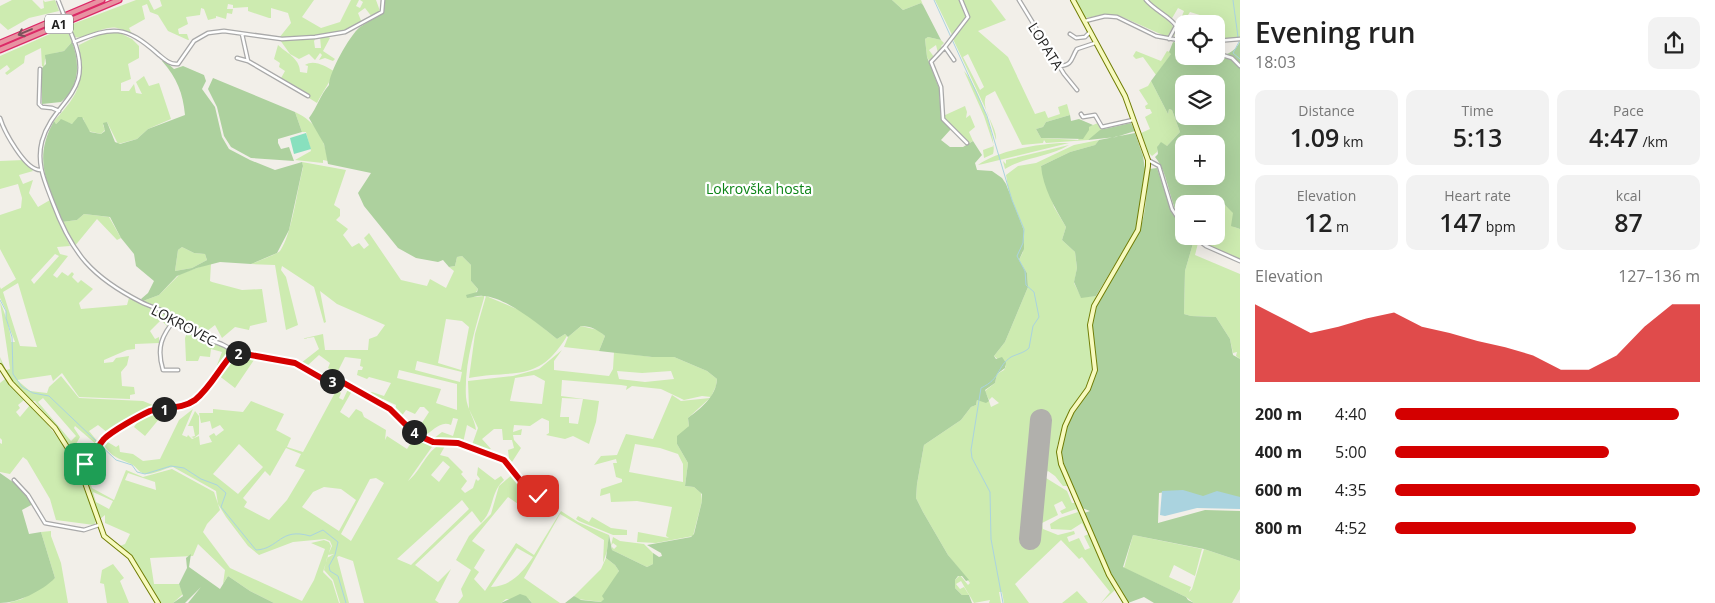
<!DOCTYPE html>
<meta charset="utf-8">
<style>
:root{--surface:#fff;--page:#f2f2f2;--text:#222;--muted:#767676;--accent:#d40000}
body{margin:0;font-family:"Open Sans",sans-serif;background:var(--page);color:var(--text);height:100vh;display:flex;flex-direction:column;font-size:19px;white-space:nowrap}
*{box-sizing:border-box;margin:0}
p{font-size:16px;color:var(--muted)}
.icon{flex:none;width:28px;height:28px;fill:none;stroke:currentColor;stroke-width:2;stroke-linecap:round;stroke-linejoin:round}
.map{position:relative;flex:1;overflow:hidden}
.drawer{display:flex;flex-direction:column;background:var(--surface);width:475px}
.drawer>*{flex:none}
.controls{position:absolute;left:1175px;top:15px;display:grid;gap:10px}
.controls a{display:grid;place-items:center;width:50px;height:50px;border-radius:10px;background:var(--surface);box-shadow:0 5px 20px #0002;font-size:25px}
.pin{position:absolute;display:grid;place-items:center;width:42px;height:42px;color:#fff;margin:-21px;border-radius:10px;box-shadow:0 2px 8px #0006}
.km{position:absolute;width:25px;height:25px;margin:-12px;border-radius:50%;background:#222;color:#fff;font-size:14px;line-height:25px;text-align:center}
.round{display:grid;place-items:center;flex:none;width:52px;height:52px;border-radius:10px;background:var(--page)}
.overview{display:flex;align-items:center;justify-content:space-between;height:85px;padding:0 15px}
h1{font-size:28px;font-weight:600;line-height:38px}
.metrics{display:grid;grid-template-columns:repeat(3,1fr);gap:8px;height:85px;padding:5px 15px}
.metrics div{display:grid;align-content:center;border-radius:10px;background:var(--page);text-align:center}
.metrics b{font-size:25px;font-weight:600}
.metrics small{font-size:14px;font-weight:400}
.metrics p{font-size:14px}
.chart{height:140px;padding:10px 15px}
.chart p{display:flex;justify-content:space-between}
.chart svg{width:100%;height:90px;margin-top:5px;fill:var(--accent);opacity:.7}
ul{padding:0 15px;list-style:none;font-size:16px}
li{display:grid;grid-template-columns:80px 60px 1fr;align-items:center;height:38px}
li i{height:12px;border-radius:6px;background:var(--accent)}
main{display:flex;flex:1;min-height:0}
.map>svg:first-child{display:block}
.grass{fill:#cdebb0;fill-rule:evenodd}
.forest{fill:#add19e;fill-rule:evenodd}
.pitch{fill:#88e0be}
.water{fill:#aad3df}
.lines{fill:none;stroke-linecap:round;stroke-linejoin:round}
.stream{stroke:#aad3df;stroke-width:1}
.runway{stroke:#b1b0ac;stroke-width:22}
.street-casing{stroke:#a9a9a9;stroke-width:5}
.secondary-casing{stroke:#707d05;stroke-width:6}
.highway-casing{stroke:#dc2a67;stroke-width:7}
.street{stroke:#fff;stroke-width:2.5}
.secondary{stroke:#f7fabf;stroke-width:4}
.highway{stroke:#e892a2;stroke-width:4.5}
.street-bridge-casing{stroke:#a9a9a9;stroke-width:5;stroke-linecap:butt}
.street-bridge{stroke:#fff;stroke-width:2.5}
.oneway{stroke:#7b545c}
.route-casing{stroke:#fff;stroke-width:10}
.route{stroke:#d40000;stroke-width:6}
.labels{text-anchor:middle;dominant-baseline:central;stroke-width:4.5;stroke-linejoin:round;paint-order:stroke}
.shield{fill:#fff;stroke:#646464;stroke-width:1}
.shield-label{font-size:12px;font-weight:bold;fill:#222}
.street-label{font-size:14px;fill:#222;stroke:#fff}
.park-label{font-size:14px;fill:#0c8416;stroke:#fff}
</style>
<main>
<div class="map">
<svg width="1240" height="603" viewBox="0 0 1240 603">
<rect width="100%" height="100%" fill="#f2efe9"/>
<path class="grass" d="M12 0H32L41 9 44 8 43 0 45 2 55 0 59 11 29 18 8 30 0 23V6Z
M136 0H149L154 10 162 6 160 0H314L302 17 321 28 340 22 351 0H359L356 6 360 8 363 2 360 0H376L380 11 372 17 365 8 358 13 362 23C337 36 307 38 279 38L291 23 288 13 271 8V18H269L248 11V7L233 8V5L228 4 227 9H233L232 14 227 13 226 19 216 16V18L208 20 204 9 201 8 200 15 186 17 188 24 178 29 179 34H187L189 40H188L168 31 158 15 150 12 147 4 142 6 145 19 129 28 132 34C127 32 122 29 117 28 102 25 88 40 74 37L70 25Z
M892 0H921L923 5 921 3 903 10Z
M935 0H959L966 18 953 37Z
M962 0H991L1006 20 978 31 1008 57 1035 114 1045 111 1048 118 1060 114 1058 107 1067 104 1070 115 1046 122 1043 127 1036 129 1041 138 1078 140 1088 127 1098 123 1104 130 1088 140 1046 143 1044 140 1043 143 1022 145 995 91 986 96C980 109 998 128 996 140L988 114 953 39C966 23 973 20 962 0ZM968 54 984 87 980 90 963 57Z
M1076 0H1144C1151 9 1170 19 1173 27L1167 37 1118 15H1106L1084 18Z
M1148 0H1240V38L1216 40V24H1204L1203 16 1190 12 1173 38 1184 11 1178 8 1171 20 1161 14Z
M66 27 72 42 64 51 55 53 45 59 44 67 42 66 41 48 25 56 24 63 7 75 5 73 10 69 7 65 0 70V56Z
M118 32 132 39 139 46V58L128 64 131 79 121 83V91H129L134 84 136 93 142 94 136 82 144 76 149 86 159 83 171 119 148 129 137 139 118 144 107 122 103 125 105 130 101 134 88 131 83 118 72 124 60 120 56 124 54 121C81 92 83 84 79 45L103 33Z
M326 36 330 38 323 51 335 59 333 61 325 58 319 60 322 55 320 53 315 60 309 54 299 59 290 54 280 40 316 38 314 41 315 48H321L320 37Z
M928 37 941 40 944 43 941 46 943 49 938 53 936 45 929 50 934 57 930 62 927 57 925 39Z
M278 45C285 52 300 58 300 72L307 73 308 66 305 65C314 59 325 66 334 71 330 83 323 91 317 103L280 80 285 71 279 67 280 63 274 59Z
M1136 51 1161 61 1167 51 1172 53 1156 75 1143 57 1136 59 1133 56Z
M964 71C976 83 998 138 993 154L984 158 983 150 994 146 984 116Z
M1151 81 1168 114 1169 109 1172 110 1180 132 1167 146 1159 144 1157 152 1152 156 1148 152 1141 133 1150 129 1145 117 1152 113 1150 109H1146L1145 106 1148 104 1139 90 1148 86Z
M965 106 967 112 966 118 970 115 975 127 969 132 973 141 969 143 943 116Z
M295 112C317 122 324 138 328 161L323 160V163L295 160 311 151 306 132H302Z
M1099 140 1095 145 1070 152 1041 166 1054 207 1066 227 1062 240 1075 252 1077 268 1074 283 1081 297 1096 296 1088 322 1093 370 1086 389 1066 418 1057 446 1059 464 1068 486H1063L1055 476 1048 471 1045 473 1046 478 1067 491 1072 503H1075L1088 530 1086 531 1082 523 1071 530 1051 529 1050 524 1060 518 1078 512 1076 509 1062 514 1060 511 1066 508 1062 501 1054 505 1058 515 1042 523 1043 529 1058 535 1074 531 1075 534 1067 537 1069 542 1079 538 1085 550 1090 548 1084 536 1089 534 1115 590 1101 603 1110 592 1082 557 1079 559 1061 540 1015 584 1029 603H1004L1002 592H999L1001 603H989L990 600 974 603 961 581 956 584 960 589 964 587 969 595H962L955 588V580L960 575 968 585 970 583 948 555 923 512 916 498 917 484 924 445 961 420 971 407 976 405 977 400 989 401 991 407 999 403 992 397 989 400 985 391 995 383 997 374 1004 370 1006 366 994 356 1005 342 1028 287 1027 273 1019 260 1023 252 1024 231 1010 199 1006 175 1018 166 1036 163 1074 145Z
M1069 143 983 164 978 165C997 150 1046 142 1069 143Z
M1069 145C1050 157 1024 157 1005 169L1003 161 1006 164V160Z
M24 160 33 171 19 175 23 184 33 180 29 193 38 207 50 200 70 246 57 247 60 254 68 256 53 275 57 278 62 272 68 276 72 272 74 274 72 277 78 283 81 280 93 289 79 303 81 309 127 305 129 298 173 317 167 326 161 320 150 331 155 339 159 337V343L135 344V349L127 350 104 360V363L113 362 116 358 129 356 127 365 121 372 122 386 134 387 135 394 130 395V399L79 397 62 373 53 381 51 375 17 380 30 391 47 393 49 387 61 376 79 398 143 401 155 406 108 433 98 425 89 431 98 442 97 445 75 426 74 428 80 437 72 451 35 401H32C21 390 0 375 0 357L6 370 10 369 0 302C4 309 12 336 11 342H15L6 319V310L0 298V287L1 289 16 279 0 249V215L21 208 22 198 18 184 0 189V161ZM55 254 59 256 34 284 31 280ZM18 283 37 347 20 346 3 292ZM43 398 76 436 71 441 38 402Z
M302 162 346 170 334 205 340 209V216L336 220 348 229 343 235 352 247 359 243 364 249 369 245 364 238 369 233 401 280 427 286 430 279 446 288 454 271 449 267 455 266 457 257 462 256 471 265V281L478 289 473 297 484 296V298C475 329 464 364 466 397 467 409 475 419 476 430L467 425 463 443 438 441 427 437 430 435 433 439 442 432 453 436 458 419 453 418 451 425C440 420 433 432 423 436L416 432 429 412 424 407H420L415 414 406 410 401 417 395 411 396 405 383 399 382 401 368 394 372 392 384 396 391 383 369 377 367 379 357 375 358 370H362L363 367 360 366 361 359 345 357 337 373 328 368 330 363 319 355 307 366 301 363 319 349 314 337 301 339 323 334 325 350H368L369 339 377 336 385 325 337 304 320 291 326 322 324 323 314 287 282 266 281 270 286 277 298 325 286 330 275 265 251 264C256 262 277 254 280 251 292 234 297 190 303 168ZM446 319 462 321 469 327 461 370 438 363ZM417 361 462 372 460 382 415 370ZM399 370 457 384V410L436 403 441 389 397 378Z
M1225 205 1233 212 1234 227 1240 229V260L1206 244 1216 236V207Z
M84 214 109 217 121 238 117 240 97 219 74 247 62 222 77 220Z
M1194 240 1198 243 1195 255 1240 274V359L1236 356 1237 352 1233 353 1230 339 1216 317 1191 316 1184 314 1185 271Z
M182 247 194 253 205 254 207 260 192 268 175 271 178 250Z
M211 263 210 281 212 282 242 290 262 289 267 322 250 326 249 330 235 327 222 338 215 325 202 335 172 313 143 301 159 295 180 274Z
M486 296 524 312 557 339 565 334 567 336C538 384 515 369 469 378L475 334Z
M581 326 598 330 605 336 599 351 564 347 568 337Z
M188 330 199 338 228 349 229 354 220 366 217 365 222 352 211 349 210 357 200 356 198 361H186L185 338Z
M562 350 554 361V370L609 376 613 369 614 352 652 357H674L707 371 717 379 716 386 711 397 702 396 684 400 661 389 632 386 626 390 627 386 621 385 562 380 561 396 599 401 596 422 589 444 573 436 565 439 546 435 549 433V421L542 418 530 426 514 425 513 432 522 429 521 435H513L514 440 521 448 512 462 509 459 508 450 514 448 512 440H503L502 429H494L482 439 491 449 487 451 472 445 478 428 469 409 468 381 513 376 539 369ZM617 371 642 373 671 371 674 379 645 382 619 379ZM534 375 545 381 542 404 510 401 515 378ZM562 398 583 399 578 424 569 423V417H560Z
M240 355 256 357 235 388 218 375 227 362Z
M5 379 24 400 18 405 20 408 16 412 20 417 30 405C46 421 58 437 70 456L66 460 68 463 72 460 82 477 96 521 94 525 56 520 50 499 27 460 23 457 10 474 0 472V443L2 444V440L0 438V383Z
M349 387 352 391 340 412 349 418 356 409 362 412 364 417 386 430 385 440 387 436 407 449 416 435 434 444 408 481C421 471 426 451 441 444L445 446 440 455 448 457 463 472 461 474 467 481 461 489 465 493 473 488 476 479 478 481 480 479 477 475 478 467 495 480 501 476 504 480C490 492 495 509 481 523L472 511 415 565 438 582 451 569 435 600 439 603H364L353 561 339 556 337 557 349 603H340L333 580 324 570 327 558 334 554 328 555 332 546 330 541 325 539 293 542 259 555 248 546 226 517 218 504 216 491 173 467C164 468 154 475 146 474 140 474 137 467 131 464 119 458 110 457 103 443L106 441 116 447 119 445 120 452 133 454 143 461 160 459 179 420 193 409 182 435 187 437 188 435 192 439 199 436 200 445 212 442 209 436 214 433 216 436 224 430 220 425 212 429 210 421 201 423 199 413H213V409L243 412 251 401 284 414 276 430 291 438 287 447 303 452 337 389 341 393 339 398 343 400ZM239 444 263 467 238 494 213 474ZM286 448 301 454 295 466 305 470 287 500 269 520 244 507 247 502 243 498 265 471 270 476ZM443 461 450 467 439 482 431 475ZM376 478 384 483 351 541 341 534 370 479ZM324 487 341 489 356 500 339 531 302 507 313 492ZM462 500 469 509 411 565 397 559Z
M672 395 681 401 710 398 688 418 689 426 677 444 688 463 685 486 694 487 701 493 702 501 693 536 656 543 637 542 638 532 669 538 666 536 672 507 637 501 611 502 610 493 600 496 601 489 622 482V479L616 477 613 463H617L616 459 594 465 601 456 617 455 626 434 653 439ZM635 444 660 448 678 454 683 464V482L629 472Z
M157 411 161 410 164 413 145 436 134 427 138 421Z
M195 411 199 416V434L194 438 191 437 195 436 193 426H188Z
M172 469 214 492 220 510 207 524 203 532 230 568 302 601 314 580 325 549 311 543 324 540 329 542 331 546 323 572 332 581 339 603H274L250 591 228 576 223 584 225 570 198 544 193 556 150 558 154 584H179L183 594 173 603H159L135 561 120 546 125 544 130 534 105 523V515L99 520 85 474 86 470 92 488 114 500 126 470 143 477ZM128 473 155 482 156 490 125 480ZM93 492 113 501 109 509 96 502Z
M513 474 534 494 535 505 529 499 521 506 508 497 472 541 485 550 474 568 479 572 474 579 485 591 516 543 534 555 561 511 578 522 609 535 607 551 603 563 604 540 560 514 524 578 560 603H532L529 599H506L501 603H458L463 596 461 589 471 570 456 560 469 536 491 514 499 486ZM517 548 533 557C522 573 511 586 491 587Z
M578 516 589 522 592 517 611 528 627 530V535H613L579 521 576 519Z
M51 531V536L61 563 68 603H8L22 599 55 578 41 532Z
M1133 535 1202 549 1195 576 1174 565 1169 577 1191 587 1189 592 1192 589 1204 549 1240 561V589L1232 603H1194L1186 597 1124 568Z
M613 537 620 541 644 544 653 553V564L647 567 612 550V547L614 549 617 546 613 543 611 546Z
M606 558 615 565 619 571 604 599 602 602 577 599 574 596 601 569Z
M113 564 124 578 120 581 129 603H107L104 584 100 583 102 570Z
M1077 591 1088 603H1062Z"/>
<path class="forest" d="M384 0H892L903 10 921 3 923 5 941 40 928 37 925 39 927 57 939 88 941 117 951 129 941 140 950 147H963L973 141 982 155 975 163 977 170 992 171 1002 178 1006 184 1024 231V249L1019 260 1027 273 1028 287 1005 342 994 356 996 359 1002 357 1006 363 1005 368 997 374 995 383 985 390 989 401 986 403 977 400 976 405 971 407 961 420 924 445 917 484 916 498 923 512 948 555 969 580 966 581 962 576H958L955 580V588L962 595H969L972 603H565L574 596 581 600 601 602 604 599 602 596 619 571 615 565 606 558 609 535 612 550 647 567 653 564V553L659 557 662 556 661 553 647 545 691 537 694 534 702 501V494L694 487 685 486 688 463 677 444V436L689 426 688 418C701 408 716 397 717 379L707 371 674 357H652L599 351 605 336C598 330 591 326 581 326L568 337 565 334 557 339C540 325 506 297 483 296 478 295 473 298 467 298L466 295 477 292 478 289 471 281V265L462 256 457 257 455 266 449 267 443 260 438 262 416 258 398 248 364 206 358 193 371 173 328 164 324 144 309 118C317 108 320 95 329 85 329 73 349 36 360 27 367 22 376 18 383 13Z
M1240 41V229L1231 226 1233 213 1225 205 1218 207 1216 204H1184V225C1168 204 1170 175 1155 157L1158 154 1157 147 1161 142 1167 146 1180 132 1172 110 1169 109 1168 114 1151 81 1171 54 1169 52 1173 42 1184 44V56C1203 56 1232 62 1240 41ZM1184 84H1216V116H1184ZM1184 144H1216V176H1184Z
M72 42C80 62 80 88 61 102L42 104V68L46 64 45 55 64 51Z
M164 60 174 69 183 66 204 75 206 81 202 89 215 107 222 137 229 149 250 160 275 170 302 162 303 166 289 230 277 253 251 264 220 262 197 268 177 276 159 295 143 301 141 299 148 293 154 281 136 266 134 254 121 238 110 217 84 214 77 220 62 222C48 185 32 160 54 121L56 124 61 119 72 124 78 117H82L90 132 101 134 105 131 103 123 107 122 115 142 120 144 137 139 148 129 185 115C183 93 177 78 162 61ZM182 247 194 253 205 254 207 260 192 268 175 271 178 250Z
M213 78 295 112 302 132 278 139V143L281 149 289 147 294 161 251 158 231 147 224 136 217 107 208 89Z
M1070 115 1071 121 1079 119 1093 125 1089 127V130L1083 139 1041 138 1036 129 1043 127 1046 122Z
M1131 123 1135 131 1116 137 1088 140 1100 130Z
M1135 133 1143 156 1145 169 1136 229 1096 296 1081 298 1074 282 1077 268 1075 252 1062 240 1066 227C1055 208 1043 188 1041 166L1070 152 1095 145 1099 140Z
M1157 168 1172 213 1184 229V236H1191L1194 240 1185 271 1184 314 1191 316 1216 317 1230 339 1233 355 1240 359V497L1201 496 1172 491 1159 493 1158 523 1205 510 1240 511V561L1204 549 1133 535 1123 567 1186 597 1188 600 1194 603H1154L1144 597 1128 603 1109 573 1084 513 1090 511 1082 508C1067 474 1050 448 1073 412 1081 400 1091 390 1095 376 1101 355 1088 334 1094 312 1102 285 1124 261 1137 236 1147 217 1146 190 1149 169Z
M0 473 20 487 33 504 22 510 29 534 41 532 55 578C42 591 18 603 0 603Z
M191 554 189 567 220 589 228 576 250 591 274 603H188L201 587 185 603H173L183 596 179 584 187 568 186 558Z
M520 594 526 596 532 603H501Z"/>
<path class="pitch" d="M306 133 311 149 294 154 290 138Z"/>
<path class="water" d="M1183 490 1203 496 1217 491 1240 497V509L1197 508 1165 516 1160 515 1162 491Z"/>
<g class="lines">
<path class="stream" d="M934 0 987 116 1012 200 1024 229 1023 243 1017 256 1025 271 1026 285 1034 292 1039 317 1033 326 1029 348C1024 353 1017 354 1011 357 996 367 1002 378 981 388L971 450 972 458 990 492 991 539 1003 603
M1233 0 1238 37
M1239 42 1233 53 1240 59
M0 300 6 311V318L12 337 13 374 22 387 33 393 49 396 116 460 132 465 137 472 145 474 171 466 184 468 201 479 217 485 226 493 221 507 256 550C279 549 280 527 310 536L323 530 338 542 335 555 329 566 330 571 338 576 346 603"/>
<path class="runway" d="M1030 539 1041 420"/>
<g class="street-casing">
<path id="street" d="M1019 0 1064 74 1077 90
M1146 0C1154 10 1171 17 1176 26L1169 39
M1085 21 1105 16 1117 17 1156 36 1184 41
M242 34 248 61 308 96
M1070 34 1076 38 1085 37 1089 33
M73 38C96 94 54 99 42 141 36 164 45 182 53 203 72 254 92 277 141 302 151 307 163 310 173 316 181 321 187 330 196 335 208 341 224 342 234 352
M1216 41 1240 39
M74 42C113 26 125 25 158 54 164 59 170 65 178 64L194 41 208 33 224 31 282 39 315 37 345 32 382 12 383 0
M945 47 931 62 941 87 943 119 967 143
M1216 53 1232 58 1240 66
M237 58 248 61
M954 60 945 47 968 17 961 0
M1060 66C1073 65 1071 58 1077 49L1095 43
M40 69 39 104 42 107 52 108 59 111
M1081 114 1083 117 1095 115 1102 127 1133 120
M0 118C4 131 25 170 40 170
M1148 160 1159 166 1172 209 1184 227
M1193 236 1206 246 1240 261
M176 318C162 335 156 347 163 370H178
M234 352 295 363 323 379 343 383 390 409 411 429 424 438 433 442 458 443 504 460 526 486 550 503
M79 466C95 459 97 443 111 434 122 426 138 416 151 411 164 406 179 410 192 402 211 390 219 368 234 352
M14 480 28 495 45 523 84 530 99 525"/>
</g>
<g class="secondary-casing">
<path id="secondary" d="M1073 0 1125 96 1148 160V166L1138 230 1094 306 1090 325 1095 370 1088 389 1072 411 1065 426 1059 452 1061 464 1109 575 1126 603
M0 366 11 383 55 428 79 466 104 536 130 557 158 603"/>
</g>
<g class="highway-casing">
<path id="highway" d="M0 43 102 0
M0 50 119 0"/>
</g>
<use href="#street" class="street"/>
<use href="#secondary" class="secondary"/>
<use href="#highway" class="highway"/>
<g class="street-bridge-casing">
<path id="street-bridge" d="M58 0 73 38"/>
</g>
<use href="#street-bridge" class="street-bridge"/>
</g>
<defs><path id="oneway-shaft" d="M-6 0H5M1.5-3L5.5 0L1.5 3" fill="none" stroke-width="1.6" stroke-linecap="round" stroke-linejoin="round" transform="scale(1.25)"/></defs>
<use class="oneway" href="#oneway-shaft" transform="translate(25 32) rotate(157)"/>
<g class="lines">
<g class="route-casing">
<path id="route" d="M85 464C94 457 97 447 104 439 112 431 139 416 150 411 165 406 181 410 195 400 211 387 220 367 234 352L295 363 323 379 342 382 390 409 411 430 424 438 433 442 458 443 504 460 520 480 538 496"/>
</g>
<use href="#route" class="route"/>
</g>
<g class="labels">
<rect class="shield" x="45" y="14.5" width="28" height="19" rx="4"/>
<g class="shield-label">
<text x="59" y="24">A1</text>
</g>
<g class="street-label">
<text transform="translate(1046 46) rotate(58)">LOPATA</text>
<text transform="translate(184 325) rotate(28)">LOKROVEC</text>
</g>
<g class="park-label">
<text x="759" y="188">Lokrovška hosta</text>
</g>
</g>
</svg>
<div class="controls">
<a><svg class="icon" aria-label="locate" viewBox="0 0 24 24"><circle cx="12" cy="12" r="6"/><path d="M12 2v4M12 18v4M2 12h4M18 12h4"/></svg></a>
<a><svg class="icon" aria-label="layers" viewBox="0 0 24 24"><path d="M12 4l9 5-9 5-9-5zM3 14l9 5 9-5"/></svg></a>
<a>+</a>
<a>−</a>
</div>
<div class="pin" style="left:85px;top:464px;background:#1e9e55"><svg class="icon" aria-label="arrive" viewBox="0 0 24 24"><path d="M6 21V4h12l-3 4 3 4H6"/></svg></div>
<div class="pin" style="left:538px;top:496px;background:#d93025"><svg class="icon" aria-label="check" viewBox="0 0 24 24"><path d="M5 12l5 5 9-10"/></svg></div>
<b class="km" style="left:164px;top:409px">1</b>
<b class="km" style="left:238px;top:353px">2</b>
<b class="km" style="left:332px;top:381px">3</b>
<b class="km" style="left:414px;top:432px">4</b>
</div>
<section class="drawer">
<div class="overview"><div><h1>Evening run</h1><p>18:03</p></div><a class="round"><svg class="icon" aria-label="share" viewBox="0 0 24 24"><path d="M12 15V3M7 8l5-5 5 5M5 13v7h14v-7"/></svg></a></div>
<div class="metrics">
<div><p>Distance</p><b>1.09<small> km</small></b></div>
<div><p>Time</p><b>5:13</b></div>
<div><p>Pace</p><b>4:47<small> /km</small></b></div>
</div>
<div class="metrics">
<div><p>Elevation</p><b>12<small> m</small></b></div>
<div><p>Heart rate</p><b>147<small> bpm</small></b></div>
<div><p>kcal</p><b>87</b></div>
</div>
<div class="chart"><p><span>Elevation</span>127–136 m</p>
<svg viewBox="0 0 160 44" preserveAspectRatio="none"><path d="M0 44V6L10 13L20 20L30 17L40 13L50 10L60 17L70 20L80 24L90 27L100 31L110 38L120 38L130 31L140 17L150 6L160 6V44z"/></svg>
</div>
<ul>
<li><b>200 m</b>4:40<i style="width:93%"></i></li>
<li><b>400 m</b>5:00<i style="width:70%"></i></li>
<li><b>600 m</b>4:35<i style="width:100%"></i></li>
<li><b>800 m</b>4:52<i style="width:79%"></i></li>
</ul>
</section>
</main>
